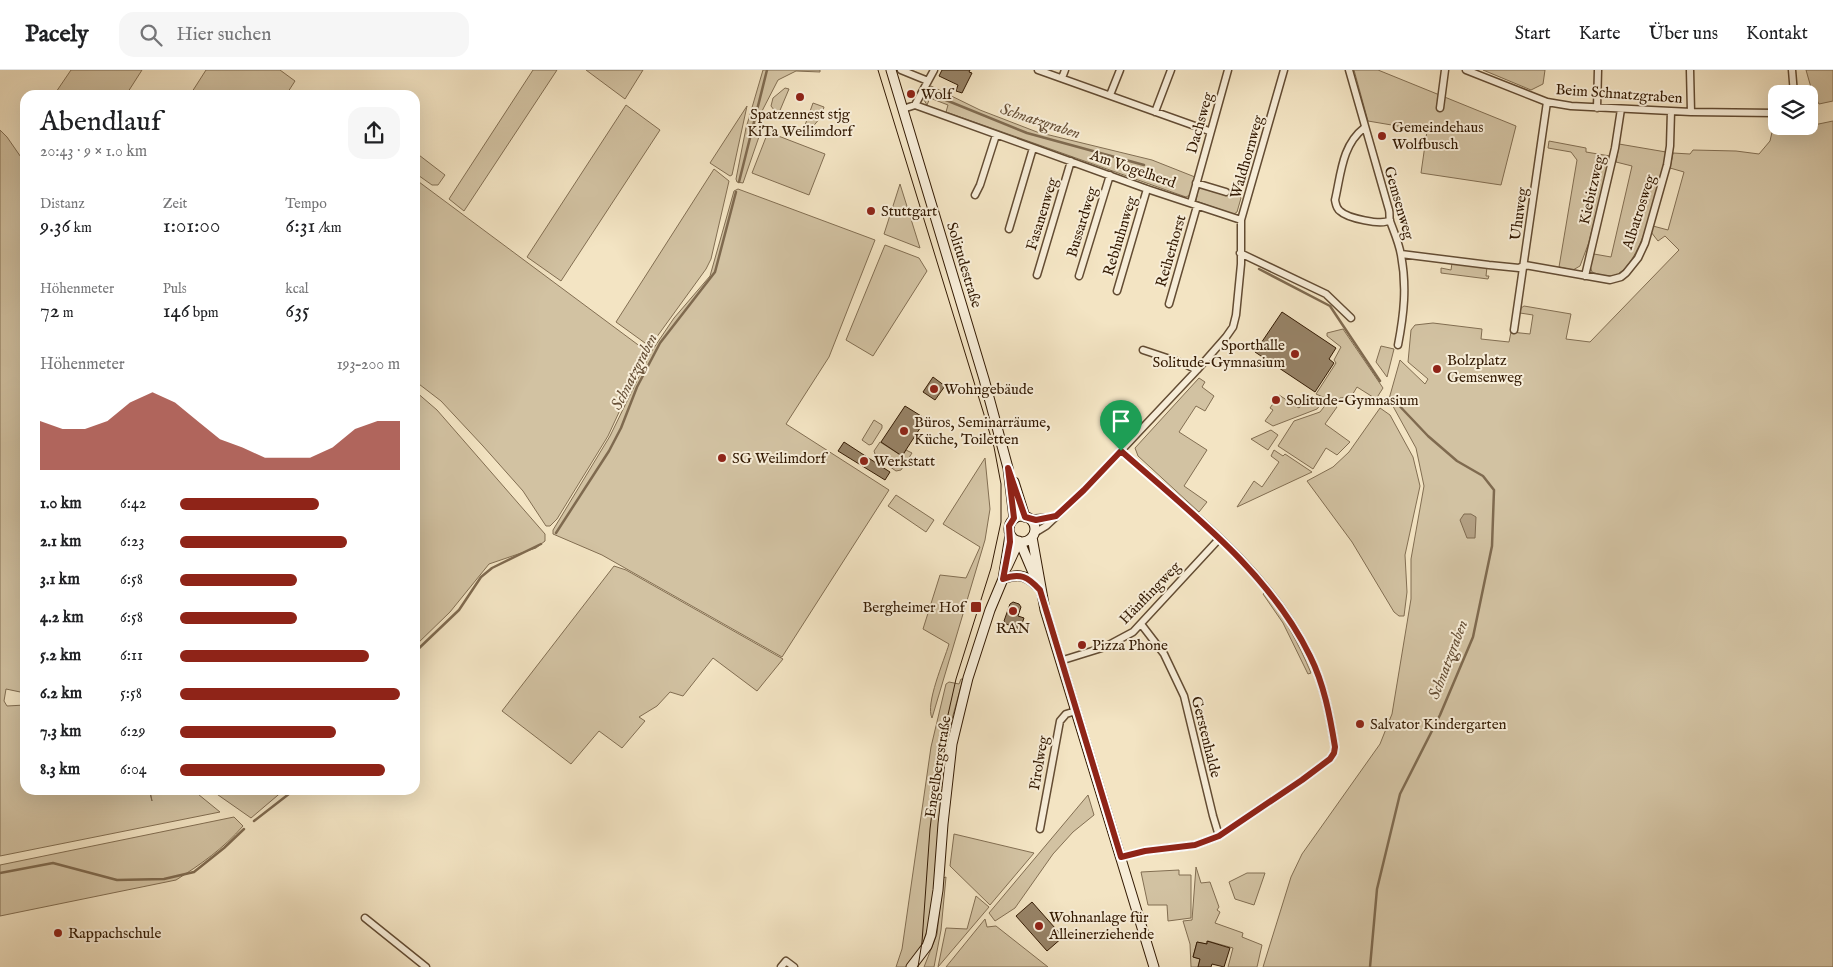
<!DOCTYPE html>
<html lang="de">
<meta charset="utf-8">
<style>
:root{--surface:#fff;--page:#f6f6f6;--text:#202124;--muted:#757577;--line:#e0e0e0;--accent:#8f2418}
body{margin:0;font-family:"IM FELL English",serif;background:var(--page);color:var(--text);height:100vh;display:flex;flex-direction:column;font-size:19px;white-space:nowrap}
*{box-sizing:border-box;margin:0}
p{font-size:16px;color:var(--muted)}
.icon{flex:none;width:28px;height:28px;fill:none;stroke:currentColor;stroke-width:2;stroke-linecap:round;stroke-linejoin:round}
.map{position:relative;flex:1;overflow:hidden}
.drawer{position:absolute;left:20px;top:20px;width:400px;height:705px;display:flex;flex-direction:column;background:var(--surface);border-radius:15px;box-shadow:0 5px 20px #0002}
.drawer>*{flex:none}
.buttons{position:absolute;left:1768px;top:15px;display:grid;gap:10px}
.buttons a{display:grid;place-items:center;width:50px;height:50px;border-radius:10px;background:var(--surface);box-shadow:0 5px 20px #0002;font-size:25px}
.pin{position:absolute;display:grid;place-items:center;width:42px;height:42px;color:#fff;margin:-51px -21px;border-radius:50% 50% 50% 0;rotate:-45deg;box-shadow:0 0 5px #0007}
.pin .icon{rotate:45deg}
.round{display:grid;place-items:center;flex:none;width:52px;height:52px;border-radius:15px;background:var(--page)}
.head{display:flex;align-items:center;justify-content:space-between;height:85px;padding:0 20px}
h1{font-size:28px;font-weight:600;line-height:38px}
.figures{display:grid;grid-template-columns:repeat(3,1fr);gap:8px;height:85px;padding:5px 20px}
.figures div{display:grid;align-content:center}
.figures b{font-size:21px;font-weight:600}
.figures small{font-size:14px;font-weight:400}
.figures p{font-size:14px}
.chart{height:140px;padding:10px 20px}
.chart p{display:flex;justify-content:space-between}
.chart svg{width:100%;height:90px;margin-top:5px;fill:var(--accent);opacity:.7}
ul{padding:0 20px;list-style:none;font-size:16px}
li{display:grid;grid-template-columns:80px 60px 1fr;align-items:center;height:38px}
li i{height:12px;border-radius:6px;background:var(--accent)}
header{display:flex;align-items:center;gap:30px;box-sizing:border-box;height:70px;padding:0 25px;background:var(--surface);border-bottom:1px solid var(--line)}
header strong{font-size:24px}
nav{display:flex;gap:28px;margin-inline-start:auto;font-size:18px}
.search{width:350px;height:45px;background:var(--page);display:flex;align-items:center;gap:12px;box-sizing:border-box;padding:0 18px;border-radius:15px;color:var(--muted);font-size:19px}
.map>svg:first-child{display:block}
.green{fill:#d2c2a2;stroke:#826e52}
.water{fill:#b29f82;stroke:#7f6a4f}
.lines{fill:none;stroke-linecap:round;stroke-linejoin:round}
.stream{stroke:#7f6a4f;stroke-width:2.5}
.building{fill:#978367;stroke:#331a03}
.street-casing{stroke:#634c33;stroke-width:9}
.secondary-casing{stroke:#331a03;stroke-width:11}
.street{stroke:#f7edd8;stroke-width:6}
.secondary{stroke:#f7edd8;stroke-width:9}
.tram{stroke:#331a03;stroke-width:1}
.route-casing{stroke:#fff;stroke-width:10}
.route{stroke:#8f2418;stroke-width:6}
.poi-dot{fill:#8f2418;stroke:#f7edd8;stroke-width:2}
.labels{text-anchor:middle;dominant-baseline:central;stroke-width:4;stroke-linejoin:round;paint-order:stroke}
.poi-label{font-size:15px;fill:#331a03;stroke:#f7edd8;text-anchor:start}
.street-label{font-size:15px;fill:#331a03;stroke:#f7edd8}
.water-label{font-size:16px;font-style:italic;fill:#664f36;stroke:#f7edd8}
</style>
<header>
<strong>Pacely</strong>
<div class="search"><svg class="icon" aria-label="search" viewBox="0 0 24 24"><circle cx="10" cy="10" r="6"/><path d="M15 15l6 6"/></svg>Hier suchen</div>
<nav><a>Start</a><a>Karte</a><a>Über uns</a><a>Kontakt</a></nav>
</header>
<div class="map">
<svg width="1833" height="897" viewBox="0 0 1833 897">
<rect width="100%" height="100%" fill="#f3e4c3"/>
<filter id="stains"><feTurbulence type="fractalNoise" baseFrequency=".004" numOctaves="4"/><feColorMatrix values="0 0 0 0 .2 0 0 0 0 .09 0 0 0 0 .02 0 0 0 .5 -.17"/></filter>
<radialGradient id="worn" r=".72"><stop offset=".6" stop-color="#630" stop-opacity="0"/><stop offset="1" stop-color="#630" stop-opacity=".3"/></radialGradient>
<path class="green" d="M71 0H142L126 25H54Z
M206 0H280L295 11 286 25H190Z
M533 0H557L464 141 449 129Z
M586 0H643L625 29Z
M763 0H820V2L796 1 778 10 761 43 762 58 743 113 737 112 736 109 746 58Z
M1354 0H1378L1516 56 1501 115 1421 103 1427 61 1368 51Z
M1483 0H1545L1543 14 1531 20Z
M1806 0H1833V31L1819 34 1812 21Z
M931 16 980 40 1037 62 1152 90 1195 107 1190 125 1186 127 946 42 948 35 930 28 927 35 924 30Z
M785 18 789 19 778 45 771 36 773 28Z
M813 33 824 37 821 47 810 60 804 58Z
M626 35 660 60 561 211 527 187Z
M747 36 732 105 730 106 710 93Z
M1775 49 1776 56H1809L1833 51V897H1263L1291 807 1302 784 1380 674 1392 644 1411 529V489L1424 416 1416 378 1389 329 1400 290 1425 314 1428 309 1408 292 1411 260 1415 255 1433 253 1482 259 1481 269 1509 272 1511 262 1530 264 1533 245 1520 243 1521 238 1524 236 1571 244 1566 269 1590 272 1679 180 1665 166 1658 171 1651 162 1653 156 1668 160 1684 102 1670 98 1673 83 1690 84 1693 80 1736 81 1759 84 1770 71Z
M0 60 7 67 25 93V623L6 619 4 631 7 636 25 635V720H149L152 731 150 720H193L220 742 0 786Z
M768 62 825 84 809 125 752 103Z
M1549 71 1586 78V82L1610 86 1589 172 1580 196 1573 200 1559 197 1577 90 1571 82 1548 78Z
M1619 74 1666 82C1660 111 1644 189 1618 204 1611 208 1599 205 1592 202L1590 196 1594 184 1611 187 1632 96 1616 92Z
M415 82 445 105 438 115H432L415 103Z
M714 99 729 111 711 189 706 199 656 268 652 272 645 273 616 252Z
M415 109 645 280V286L608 366 557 449 550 456H546L523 421 483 376 441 331 415 311Z
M900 114 920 178 884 164Z
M1203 117 1239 125 1241 128 1237 142 1234 144 1230 143 1196 131 1198 120Z
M738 119 875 170 829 287 786 354 889 420 782 587 602 485 553 464V460L610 366 651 282 674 248 710 206 734 121Z
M885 175 919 188 927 201 873 286 846 270Z
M1452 193 1487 197 1486 206H1489L1488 209 1441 203V198L1451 200Z
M1343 259 1383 318 1376 329 1357 317 1351 327 1340 328 1337 333 1316 324 1336 293 1334 290 1341 277 1327 266V263Z
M1381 276 1394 279 1387 307 1376 292Z
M1199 308 1205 312 1202 317 1214 326 1205 341 1196 336 1179 362 1207 380 1184 416 1207 432 1199 442 1138 386 1135 378Z
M415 321 437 340 545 464V471L536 478 489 494 450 542 415 576Z
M1279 325 1299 338 1308 327 1312 330 1315 327 1323 332 1317 339 1273 356 1265 351 1273 340 1270 338Z
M1327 333 1337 337 1325 354 1350 372 1337 385 1326 378 1313 399 1278 376 1294 351 1320 342Z
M1380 338 1390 345 1413 387 1420 416 1405 485 1407 522 1404 546H1399L1394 542 1352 472 1307 411 1333 397 1349 382Z
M874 350 882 355V358L872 374 869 375 862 370Z
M1271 360 1278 365 1268 380 1251 369Z
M880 372 902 386 906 380 912 383 901 400 896 401 876 387 874 381Z
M1274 380 1283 386 1285 384 1312 402 1237 437 1254 411 1262 417 1279 392 1271 386Z
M985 388 990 439 985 470 932 648C925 634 944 591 949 574L923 559 940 505 966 508 980 477 943 454Z
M896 425 934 450 926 462 888 436Z
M614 496 626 500 783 589 757 621 713 588 683 626 670 622 657 636 639 647 645 651 622 678 599 661 571 694 502 641Z
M1265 522C1284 547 1299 574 1311 603L1308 604 1283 553 1263 524Z
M961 609H963L952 649 945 692 932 842 923 875 907 897H896L902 879 931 677 946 614 949 612 959 614Z
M211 720H284L251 748Z
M1088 725 1094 745 1073 762 1053 784 1015 838 995 851 989 843Z
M234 747 243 756C224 778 200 795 176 810L0 846V795Z
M954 764 1034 783 990 835 950 796Z
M1196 797 1201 813 1210 812 1219 837 1217 840 1220 842 1215 853 1243 863 1242 867 1262 875 1257 897H1228L1233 878 1208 871 1206 874 1197 872 1193 887 1200 889 1198 897H1191L1190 874 1183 851 1192 850Z
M1179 800V805H1191V848L1168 851 1167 835H1148L1141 802Z
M1247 803H1265L1254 835 1235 829 1229 812Z
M946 807 941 860 934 897H924L937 864 943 808Z
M976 826 989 837 938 897 946 858 967 859Z
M985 849 987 857 996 856 1048 897H946Z"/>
<path class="water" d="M1464 444H1471L1476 447 1475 468H1467L1460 450Z"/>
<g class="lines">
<path class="stream" d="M931 24 1027 63 1144 95
M739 112 767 0
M1259 199 1330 236 1380 311
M556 463 609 381 621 358 637 317 660 273 715 202 736 122
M415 582 459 540 481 507 492 498 541 474
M254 751 294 720
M0 803 53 793 117 810 164 809 194 802 224 778 244 759
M1370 897 1377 819 1400 724 1440 645 1473 567 1492 476 1494 420 1483 406 1457 391 1428 366 1391 327"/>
</g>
<path class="building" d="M942 0H970L969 2 972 3 962 23 956 21 958 15 939 6Z
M1282 242 1336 278 1329 289 1334 293 1315 322 1255 282Z
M933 307 945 316 935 330 923 322Z
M905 336 926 349 902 386 881 372Z
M844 372 890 402 885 410 838 381Z
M1013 532 1019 534 1021 537 1018 546 1024 548 1020 559 1006 554 1004 551 1010 534Z
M1032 832 1063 867 1047 881 1016 846Z
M1207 871 1230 878 1224 897 1212 894 1211 897H1198L1200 889 1193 887 1197 872 1207 874Z"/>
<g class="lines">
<g class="street-casing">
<path id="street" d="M901 0 928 11
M1038 0 1209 61
M1349 0 1389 140C1390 143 1389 149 1390 151 1394 162 1399 173 1401 185 1407 216 1404 244 1398 275
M1466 0 1547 32 1571 36 1691 42 1776 43
M1690 0 1691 42
M1792 0 1794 24
M1062 8 1065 0
M1110 25 1120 0
M915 35 934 0
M1440 38 1445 0
M1597 38 1598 0
M903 39 915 35 1147 119 1241 150
M1155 42 1171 0
M1364 58C1342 75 1341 104 1335 130 1336 134 1336 138 1340 141 1347 148 1382 156 1390 150
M1196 113 1226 122
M975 125 980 115 996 65
M1191 133 1228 0
M1009 159 1033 78
M1240 183 1326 224 1351 248
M1401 184 1489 195 1519 198 1525 195 1610 210 1621 207 1626 203 1638 188 1645 173 1667 95 1670 76 1671 41
M1037 205 1071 91
M1079 206 1110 105
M1585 206 1615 78 1621 39
M1117 221 1147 119
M1169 234 1197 136
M1514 260 1547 32
M1143 280 1185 294 1197 300
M1030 449 1053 447
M1033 464 1046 456 1084 420 1197 300 1226 267 1233 257 1236 245 1241 194V150L1284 0
M1141 554 1164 584 1184 626 1213 746 1219 766
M1060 591 1105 577 1133 562 1219 469
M1040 759 1060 651 1066 644 1076 641
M1121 787 1145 781 1195 775 1219 766 1302 710 1330 689 1334 683 1335 677C1330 646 1324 614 1310 586 1270 502 1190 441 1121 381
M365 848 426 897
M781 897 786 891 794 897"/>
</g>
<g class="secondary-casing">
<path id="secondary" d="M891 0 984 309 1008 398 1014 448
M1014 412 1025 447
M1009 459a13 13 0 1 1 26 0a13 13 0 1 1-26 0Z
M1032 467 1045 540 1154 897
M1020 472 1037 512
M1007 497 1019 471
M1003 509C1016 504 1025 504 1036 515
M911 897 927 876 931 865 938 820 943 754 952 674 968 608 990 540 1003 509 1010 465"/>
</g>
<use href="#street" class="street"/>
<use href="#secondary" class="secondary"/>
<path class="tram" d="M878 0 994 377 1001 414V452L991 498 956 609 939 685 930 759 922 872 918 897"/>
</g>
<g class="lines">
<g class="route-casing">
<path id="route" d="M1121 381C1189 441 1270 503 1310 586 1324 614 1330 646 1335 677L1334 683 1330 689 1302 710 1219 766 1195 775 1145 781 1121 787 1040 520C1028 507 1020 502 1003 509L1010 472 1009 456 1014 448 1008 398 1025 447 1036 450 1056 446 1084 420Z"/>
</g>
<use href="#route" class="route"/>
</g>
<g class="poi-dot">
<circle cx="911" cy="24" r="5"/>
<circle cx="800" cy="27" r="5"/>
<circle cx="1382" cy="66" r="5"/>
<circle cx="871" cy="141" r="5"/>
<circle cx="1295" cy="284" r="5"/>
<circle cx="1437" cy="299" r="5"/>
<circle cx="934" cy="319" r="5"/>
<circle cx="1276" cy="330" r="5"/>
<circle cx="904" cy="361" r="5"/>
<circle cx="722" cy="388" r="5"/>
<circle cx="864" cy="391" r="5"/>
<rect x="970" y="531" width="12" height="12" rx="2.5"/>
<circle cx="1013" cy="541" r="5"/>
<circle cx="1082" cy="575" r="5"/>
<circle cx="1360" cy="654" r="5"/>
<circle cx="1039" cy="856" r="5"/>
<circle cx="58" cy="863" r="5"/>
</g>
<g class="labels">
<g class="poi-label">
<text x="921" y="24">Wolf</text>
<text x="800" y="44" text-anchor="middle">Spatzennest stjg<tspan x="800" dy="17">KiTa Weilimdorf</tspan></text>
<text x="1392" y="57">Gemeindehaus<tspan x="1392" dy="17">Wolfbusch</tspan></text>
<text x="881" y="141">Stuttgart</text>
<text x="1285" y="275" text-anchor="end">Sporthalle<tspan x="1285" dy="17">Solitude-Gymnasium</tspan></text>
<text x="1447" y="290">Bolzplatz<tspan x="1447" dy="17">Gemsenweg</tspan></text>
<text x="944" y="319">Wohngebäude</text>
<text x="1286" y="330">Solitude-Gymnasium</text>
<text x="914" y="352">Büros, Seminarräume,<tspan x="914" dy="17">Küche, Toiletten</tspan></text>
<text x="732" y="388">SG Weilimdorf</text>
<text x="874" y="391">Werkstatt</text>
<text x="965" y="537" text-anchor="end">Bergheimer Hof</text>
<text x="1013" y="558" text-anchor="middle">RAN</text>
<text x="1092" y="575">Pizza Phone</text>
<text x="1370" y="654">Salvator Kindergarten</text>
<text x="1049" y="847">Wohnanlage für<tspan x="1049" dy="17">Alleinerziehende</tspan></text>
<text x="68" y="863">Rappachschule</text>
</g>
<g class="street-label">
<text transform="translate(1619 24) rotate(4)">Beim Schnatzgraben</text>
<text transform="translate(1200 53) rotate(-74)">Dachsweg</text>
<text transform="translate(1247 87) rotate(-74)">Waldhornweg</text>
<text transform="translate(1133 99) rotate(19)">Am Vogelherd</text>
<text transform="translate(1592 120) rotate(-77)">Kiebitzweg</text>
<text transform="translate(1399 133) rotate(74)">Gemsenweg</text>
<text transform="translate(1639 142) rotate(-72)">Albatrosweg</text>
<text transform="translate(1042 144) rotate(-73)">Fasanenweg</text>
<text transform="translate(1519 144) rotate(-82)">Uhuweg</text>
<text transform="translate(1082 152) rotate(-73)">Bussardweg</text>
<text transform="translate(1120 166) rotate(-73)">Rebhuhnweg</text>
<text transform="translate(1171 181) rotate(-74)">Reiherhorst</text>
<text transform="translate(964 195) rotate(73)">Solitudestraße</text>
<text transform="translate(1150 523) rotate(-46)">Hänflingweg</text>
<text transform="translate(1206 667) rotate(76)">Gerstenhalde</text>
<text transform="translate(1039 693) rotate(-80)">Pirolweg</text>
<text transform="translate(938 697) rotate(-81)">Engelbergstraße</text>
</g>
<g class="water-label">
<text transform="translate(1040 52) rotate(18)">Schnatzgraben</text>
<text transform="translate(635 302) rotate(-63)">Schnatzgraben</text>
<text transform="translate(1449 590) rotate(-69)">Schnatzgraben</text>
</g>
</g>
<rect width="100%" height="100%" filter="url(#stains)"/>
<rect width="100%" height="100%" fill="url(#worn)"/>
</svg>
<div class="buttons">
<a><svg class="icon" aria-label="layers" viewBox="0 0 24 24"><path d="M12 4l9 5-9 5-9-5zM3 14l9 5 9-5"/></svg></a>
</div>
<div class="pin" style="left:1121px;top:381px;background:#1e9e55"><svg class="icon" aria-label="arrive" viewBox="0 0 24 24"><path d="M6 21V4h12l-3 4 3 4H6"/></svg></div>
<section class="drawer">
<div class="head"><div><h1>Abendlauf</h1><p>20:43 · 9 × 1.0 km</p></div><a class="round"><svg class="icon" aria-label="share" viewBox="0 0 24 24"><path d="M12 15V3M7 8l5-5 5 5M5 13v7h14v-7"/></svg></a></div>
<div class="figures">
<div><p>Distanz</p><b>9.36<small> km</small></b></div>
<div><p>Zeit</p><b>1:01:00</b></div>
<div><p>Tempo</p><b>6:31<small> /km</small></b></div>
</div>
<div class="figures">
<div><p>Höhenmeter</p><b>72<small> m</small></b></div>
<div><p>Puls</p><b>146<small> bpm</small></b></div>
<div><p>kcal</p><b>635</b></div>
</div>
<div class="chart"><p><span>Höhenmeter</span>193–200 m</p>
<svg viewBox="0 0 160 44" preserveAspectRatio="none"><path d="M0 44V20L10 24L20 24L30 20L40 11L50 6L60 11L70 20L80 29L90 33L100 38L110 38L120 38L130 33L140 24L150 20L160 20V44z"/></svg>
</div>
<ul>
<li><b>1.0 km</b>6:42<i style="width:63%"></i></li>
<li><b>2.1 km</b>6:23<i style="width:76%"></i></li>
<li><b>3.1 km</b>6:58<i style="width:53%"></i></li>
<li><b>4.2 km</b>6:58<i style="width:53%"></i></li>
<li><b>5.2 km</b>6:11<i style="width:86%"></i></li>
<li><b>6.2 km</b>5:58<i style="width:100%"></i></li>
<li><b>7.3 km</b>6:29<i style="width:71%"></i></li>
<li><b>8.3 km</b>6:04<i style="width:93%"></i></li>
</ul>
</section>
</div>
